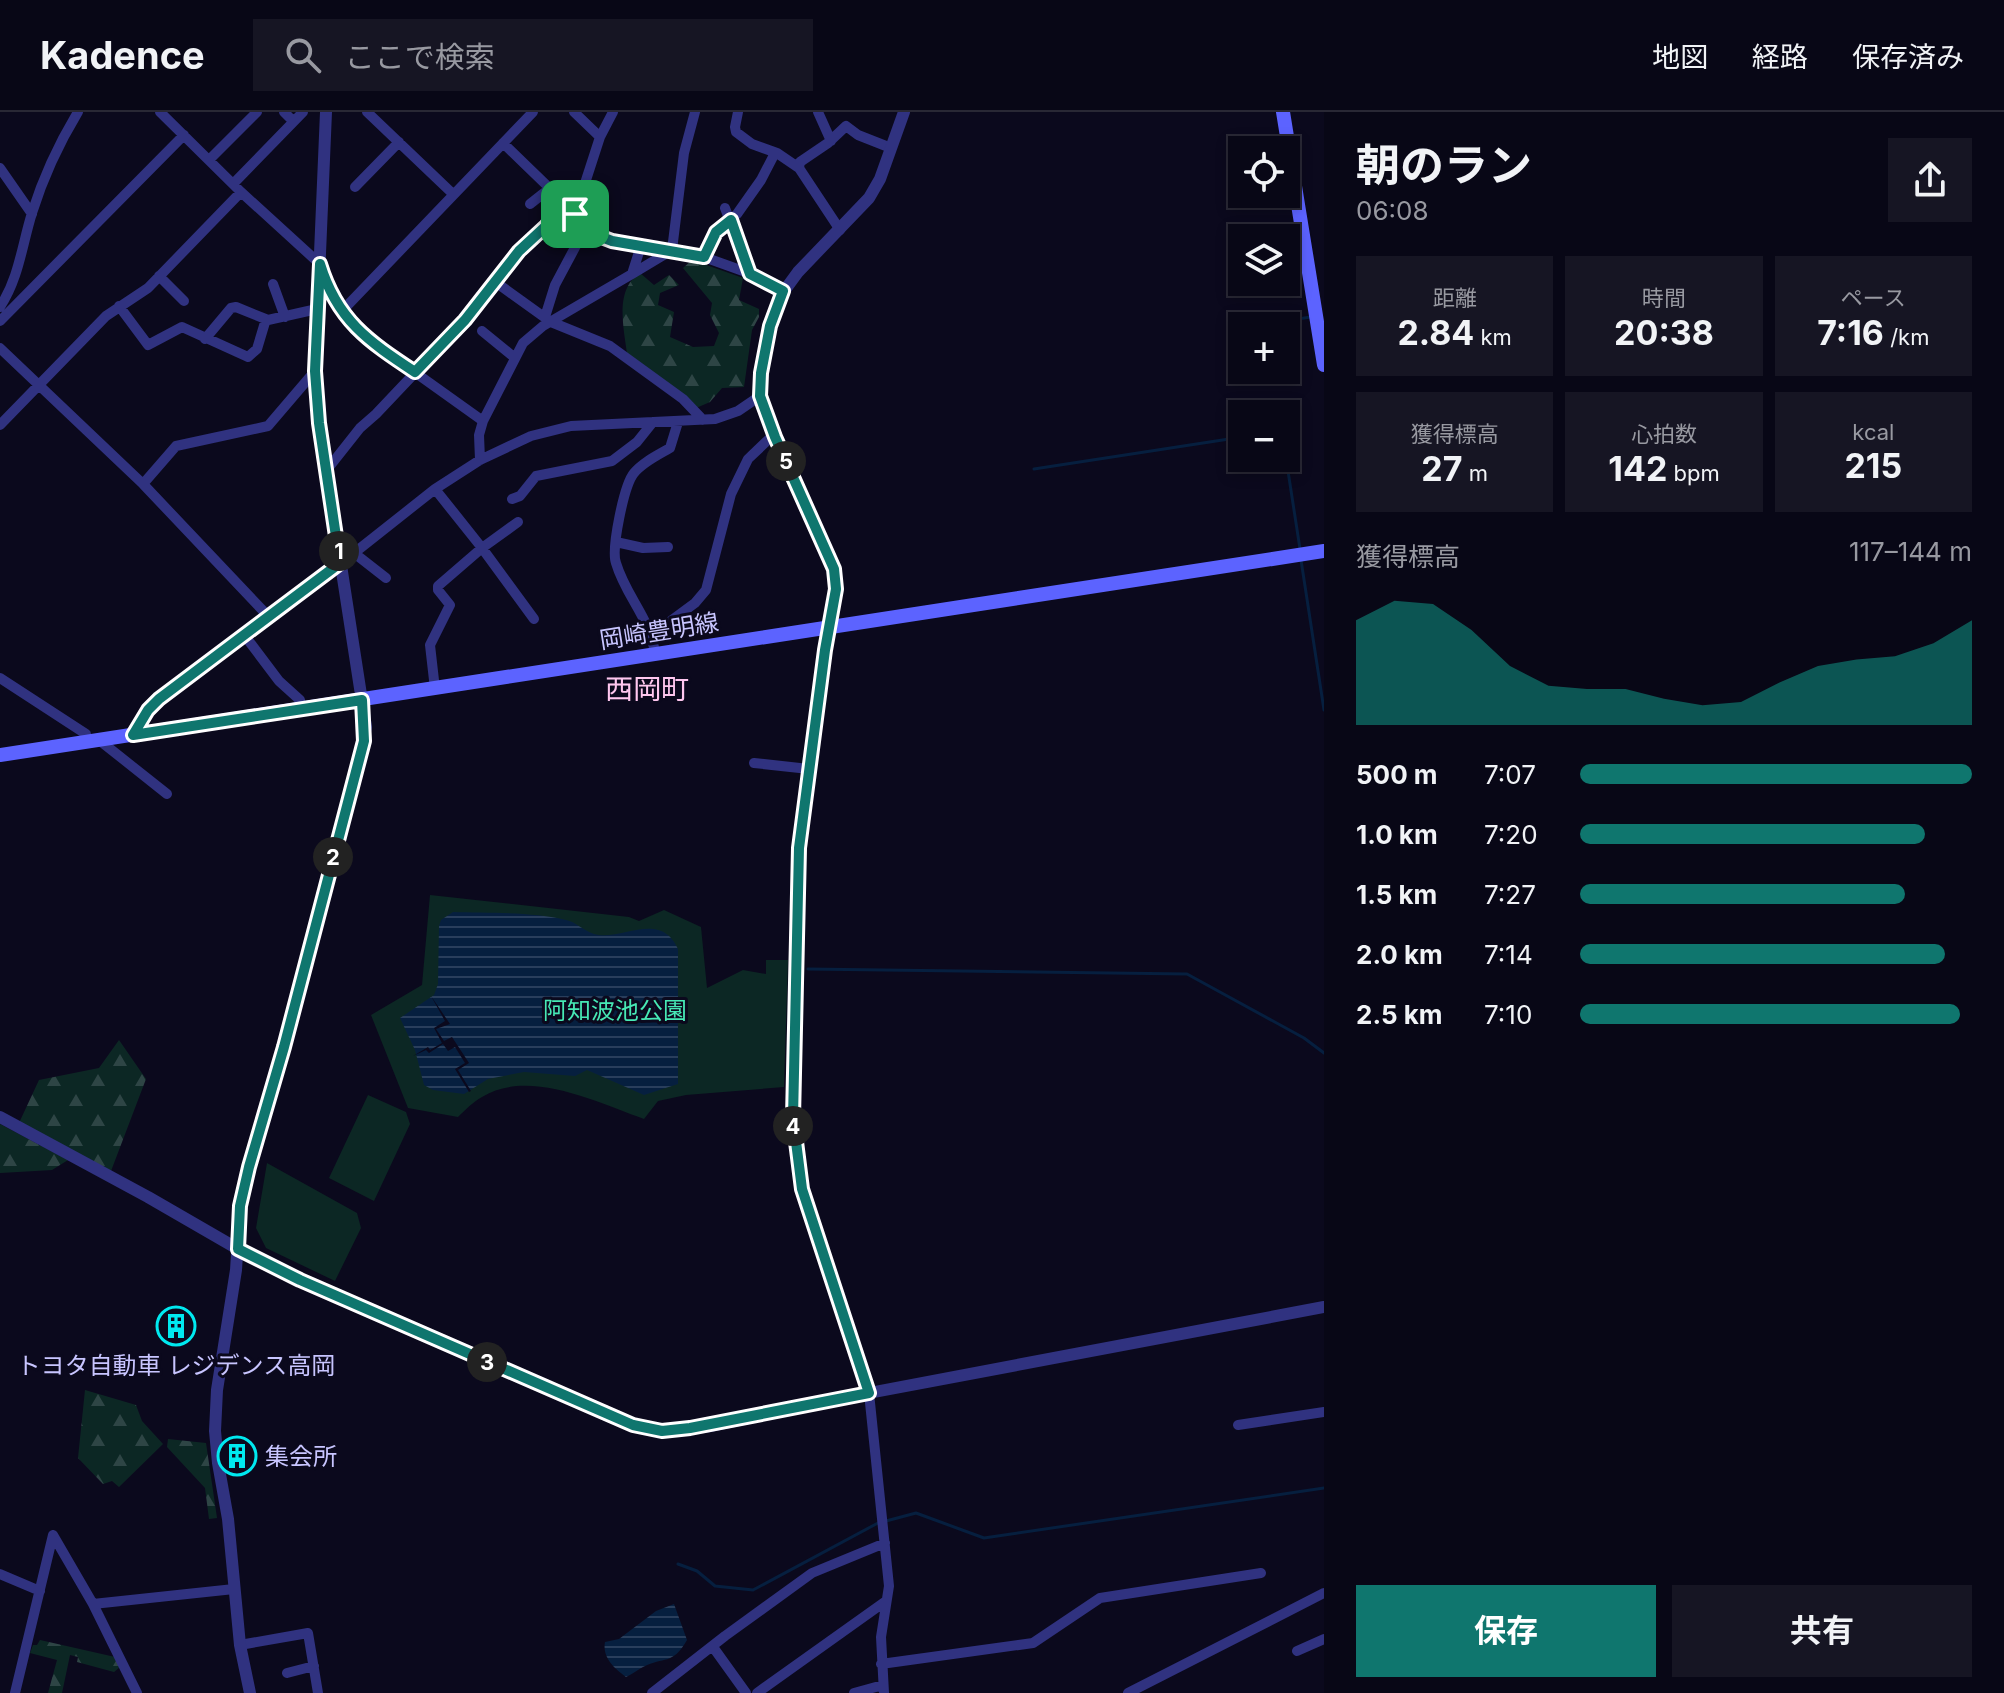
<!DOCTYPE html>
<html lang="ja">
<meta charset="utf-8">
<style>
:root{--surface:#080716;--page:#161523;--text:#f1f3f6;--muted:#9899a1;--line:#292835;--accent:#0f766e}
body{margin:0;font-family:Inter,"Noto Sans JP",sans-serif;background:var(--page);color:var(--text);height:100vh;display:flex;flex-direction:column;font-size:30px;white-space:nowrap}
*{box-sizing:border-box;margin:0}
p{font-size:26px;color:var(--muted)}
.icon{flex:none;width:44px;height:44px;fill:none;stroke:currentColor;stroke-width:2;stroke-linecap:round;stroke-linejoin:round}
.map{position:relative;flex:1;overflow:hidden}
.sheet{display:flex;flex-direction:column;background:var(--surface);width:680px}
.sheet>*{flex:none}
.fabs{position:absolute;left:1228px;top:24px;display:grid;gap:16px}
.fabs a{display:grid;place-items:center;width:72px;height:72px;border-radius:0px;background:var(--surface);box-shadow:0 4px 12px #0003,0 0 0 2px var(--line);font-size:40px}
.pin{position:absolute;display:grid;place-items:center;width:68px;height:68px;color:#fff;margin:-34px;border-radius:16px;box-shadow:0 4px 12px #0006}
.km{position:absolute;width:40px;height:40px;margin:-20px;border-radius:50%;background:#222;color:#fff;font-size:22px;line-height:40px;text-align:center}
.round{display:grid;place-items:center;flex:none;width:84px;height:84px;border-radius:0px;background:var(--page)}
.headline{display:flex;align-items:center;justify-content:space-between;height:136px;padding:0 32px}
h1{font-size:44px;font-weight:700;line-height:60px}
.metrics{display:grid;grid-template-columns:repeat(3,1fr);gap:12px;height:136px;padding:8px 32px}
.metrics div{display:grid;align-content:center;border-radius:0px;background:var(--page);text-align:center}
.metrics b{font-size:34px;font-weight:700}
.metrics small{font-size:22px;font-weight:400}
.metrics p{font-size:22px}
.chart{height:224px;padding:16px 32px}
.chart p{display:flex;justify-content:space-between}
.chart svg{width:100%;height:144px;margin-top:8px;fill:var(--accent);opacity:.7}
.primary-button{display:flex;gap:16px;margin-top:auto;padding:16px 32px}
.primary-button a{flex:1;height:92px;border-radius:0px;background:var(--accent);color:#fff;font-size:32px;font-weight:700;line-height:92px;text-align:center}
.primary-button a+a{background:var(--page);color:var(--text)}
ul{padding:0 32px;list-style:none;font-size:26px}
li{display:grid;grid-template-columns:128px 96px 1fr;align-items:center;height:60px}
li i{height:20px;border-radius:10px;background:var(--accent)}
header{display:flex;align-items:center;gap:48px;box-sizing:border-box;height:112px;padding:0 40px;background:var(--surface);border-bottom:2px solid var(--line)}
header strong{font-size:38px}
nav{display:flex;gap:44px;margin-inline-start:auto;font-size:28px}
.search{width:560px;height:72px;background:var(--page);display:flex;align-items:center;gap:20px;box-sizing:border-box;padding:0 28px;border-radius:0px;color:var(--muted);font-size:30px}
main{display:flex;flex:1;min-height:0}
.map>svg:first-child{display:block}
.forest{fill:url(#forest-firs)}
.green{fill:#0c2724}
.water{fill:url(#water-rules)}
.pier{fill:#0b091d}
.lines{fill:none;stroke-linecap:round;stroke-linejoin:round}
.stream{stroke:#061f3f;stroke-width:3}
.minor{stroke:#303280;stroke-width:10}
.tertiary{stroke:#303280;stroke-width:12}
.secondary{stroke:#5c63ff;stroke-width:14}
.route-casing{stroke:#fff;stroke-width:16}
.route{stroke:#0f766e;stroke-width:10}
.labels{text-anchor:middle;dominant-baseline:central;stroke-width:6;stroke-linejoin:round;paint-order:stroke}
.street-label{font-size:24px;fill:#c8c5ff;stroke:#0b091d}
.park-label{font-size:24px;fill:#47e9b5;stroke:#0b091d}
.poi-label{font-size:24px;fill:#c8c5ff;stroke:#0b091d}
.quarter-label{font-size:28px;fill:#ffc7ef;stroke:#0b091d}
</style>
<header>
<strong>Kadence</strong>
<div class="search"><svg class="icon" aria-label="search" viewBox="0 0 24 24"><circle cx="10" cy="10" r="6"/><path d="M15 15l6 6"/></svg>ここで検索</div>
<nav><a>地図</a><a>経路</a><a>保存済み</a></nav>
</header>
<main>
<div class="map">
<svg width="1324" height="1581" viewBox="0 0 1324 1581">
<defs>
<pattern id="forest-firs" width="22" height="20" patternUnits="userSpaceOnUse" patternTransform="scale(2)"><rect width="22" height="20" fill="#0c2724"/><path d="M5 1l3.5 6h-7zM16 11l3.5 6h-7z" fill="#2e4545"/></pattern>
<pattern id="water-rules" width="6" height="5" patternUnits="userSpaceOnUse" patternTransform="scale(2)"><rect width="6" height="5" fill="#061f3f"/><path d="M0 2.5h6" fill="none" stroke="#293e5c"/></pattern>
</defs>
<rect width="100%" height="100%" fill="#0b091d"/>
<path class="forest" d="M692 148 743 166 739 188 759 197V205L752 218 744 275 722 276 710 290 696 296 627 241C624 217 614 177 640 161L654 173 669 163 679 173 660 181 658 193 674 200 670 225 693 235 714 234 719 221 710 203 712 191 683 156Z
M119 928 146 967 111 1059 19 1011 39 968 99 956Z
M0 1012 68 1048 52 1058 0 1061Z
M85 1278 136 1293 142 1309 163 1332 119 1375 112 1369 103 1372 78 1346Z
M168 1327 206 1331 217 1406 209 1407 205 1376 167 1335Z
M40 1528 115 1545 120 1555 114 1560 77 1550 78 1545 70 1543 62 1581H48L57 1548 30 1541 33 1533H37Z"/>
<path class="green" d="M430 783 629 805 639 809 664 798 701 815 707 876 743 858 766 862V848H788L784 975 686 983 658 989 644 1007C598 991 529 956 482 985 473 990 465 998 458 1005L408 996 371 903 422 873Z
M368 983 406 1000 410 1012 374 1089 329 1066Z
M267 1051 357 1101 361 1116 335 1169 266 1136 256 1116Z"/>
<path class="water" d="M453 800C487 801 534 800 566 808 576 810 584 819 594 822 621 830 660 797 678 837V972L644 983 587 958 575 964 524 960 488 967 464 982 433 978 424 973 415 938 400 906 434 883 438 872 439 814 441 808Z
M674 1492 687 1528C672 1554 664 1544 643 1555 637 1558 633 1562 626 1565 615 1557 602 1546 605 1530L619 1527 656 1499Z"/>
<path class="pier" d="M431 884 450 912 436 917 444 929 452 925 469 951 458 958 471 979 469 980 455 957 465 951 455 935 448 939 443 932 429 941 426 938 413 944 428 935 430 938 442 931 434 916 445 909Z"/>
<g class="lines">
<path class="stream" d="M1252 214 1311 205
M1286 346 1300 437
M1034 357 1242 325
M1301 448 1324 598
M808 857 1187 862 1304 926 1324 941
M886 1409 916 1401 984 1426 1324 1376
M678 1452 697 1459 715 1474 753 1478 878 1411"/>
<path class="minor" d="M160 0 241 80 320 152 326 172 357 219 483 309
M284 0 293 9
M367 0 453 82
M574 0 600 25
M738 0 735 15 736 20 752 32 777 41 799 56
M818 0 831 29
M503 31 599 124 612 129 672 138 684 41 695 0
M775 41 761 68 737 102 716 120 704 145 743 159 783 179
M209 48 257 0
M0 56 32 102
M233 72 303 0
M355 75 399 30
M530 92 549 77
M725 96 750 162
M575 102 600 25 613 0
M840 118 799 56 800 50 828 31 846 14 858 23 891 36
M632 162 672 138 704 145
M159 164 184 189
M494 169 551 210 610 234 683 287 703 308
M273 172 285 205
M119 194 148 233 182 215 248 245 257 237 266 207
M0 195C19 166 22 133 32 101 44 63 58 33 78 0
M343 198 533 0
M545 205 555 173 587 113
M0 209 184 23
M482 219 515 246
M205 227 231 196 236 195 268 208 317 197
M0 236 143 372 269 505
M0 313 106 204 148 176 241 80
M480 348 479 323 483 309 523 231 543 214 632 162 639 140 636 133
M326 359 360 316 376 302 465 208 519 139 546 114 564 93
M143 372 176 334 268 314 315 259
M435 377 482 436 518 410
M512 387 520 384 536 364 612 349 637 330 653 310
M616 430 643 436 668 435
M354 441 386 466
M653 522 695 491 706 478 731 382 748 347 769 327 775 325
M245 524 279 569 300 588 301 598
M655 542C651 507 626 485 616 451 611 437 624 373 634 361 643 350 658 343 670 336L678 310
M0 566 86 622 87 630
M435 577 430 533 450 493 438 478V474L482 436 534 507
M133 623 148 598 159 587 320 468 435 377 480 348 531 324 571 314 715 307 738 299 760 284
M99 628 167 682
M754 651 809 657
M869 1281 889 1474 881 1525 884 1581
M1238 1313 1324 1300
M53 1423 93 1492 137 1581
M0 1462 40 1479
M93 1492 234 1477
M240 1533 308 1521 318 1581
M713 1535 746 1581
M1297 1539 1324 1527
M881 1552 1033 1531 1100 1486 1261 1461
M287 1561 314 1554
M15 1581 53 1423
M652 1581 725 1524 812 1461 885 1431
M757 1581 886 1489
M854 1581 883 1573
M1128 1581 1324 1481"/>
<path class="tertiary" d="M0 1005 148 1085 238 1137 300 1168 633 1313 662 1319 711 1314 869 1281 1324 1195
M869 1281 802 1077 793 1006 799 736 825 538 836 477 834 457 765 300 760 284 761 261 770 214 779 186 798 160 869 86 880 67 904 0
M250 1581 240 1533 228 1407 218 1351 215 1319 217 1278 236 1158 240 1094 249 1055 309 843 366 615 319 311 315 259 326 0"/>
<path class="secondary" d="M1283 0 1324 253
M0 643 1324 439"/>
</g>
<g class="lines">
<g class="route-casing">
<path id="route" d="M564 93 599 124 612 129 704 145 716 120 731 108 750 162 783 179 770 214 761 261 760 284 775 325 834 457 836 477 825 538 799 736 793 1006 802 1077 869 1281 690 1316 662 1319 633 1313 300 1168 238 1137 240 1094 249 1055 284 935 364 629 362 588 133 623 148 598 159 587 340 451 319 311 315 259 320 152C337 208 368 229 415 260L465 208 519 139 546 114Z"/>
</g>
<use href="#route" class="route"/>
</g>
<defs>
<g id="building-ring" transform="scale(2)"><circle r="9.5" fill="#0b091d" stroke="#00e9f0" stroke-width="1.5"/><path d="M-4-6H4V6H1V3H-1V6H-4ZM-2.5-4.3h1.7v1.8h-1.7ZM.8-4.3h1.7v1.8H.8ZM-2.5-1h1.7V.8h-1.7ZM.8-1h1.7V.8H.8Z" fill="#00e9f0"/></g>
</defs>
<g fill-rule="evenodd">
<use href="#building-ring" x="176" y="1214"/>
<use href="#building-ring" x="237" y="1344"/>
</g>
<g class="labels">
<g class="street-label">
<text transform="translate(659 519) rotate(-9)">岡崎豊明線</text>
</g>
<g class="park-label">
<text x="615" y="898">阿知波池公園</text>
</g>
<g class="poi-label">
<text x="176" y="1253">トヨタ自動車 レジデンス高岡</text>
<text x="265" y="1344" text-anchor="start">集会所</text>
</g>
<g class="quarter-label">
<text x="647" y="577">西岡町</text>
</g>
</g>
</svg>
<div class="fabs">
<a><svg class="icon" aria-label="locate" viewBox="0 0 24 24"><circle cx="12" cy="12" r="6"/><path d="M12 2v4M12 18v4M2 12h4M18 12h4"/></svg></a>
<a><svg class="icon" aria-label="layers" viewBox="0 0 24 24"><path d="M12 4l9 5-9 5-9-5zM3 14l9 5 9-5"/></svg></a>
<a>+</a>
<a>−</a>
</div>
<div class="pin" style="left:575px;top:102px;background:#1e9e55"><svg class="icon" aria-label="arrive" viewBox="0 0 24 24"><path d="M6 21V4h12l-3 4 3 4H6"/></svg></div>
<b class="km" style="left:339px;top:439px">1</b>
<b class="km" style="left:333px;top:745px">2</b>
<b class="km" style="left:487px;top:1250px">3</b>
<b class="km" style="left:793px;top:1014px">4</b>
<b class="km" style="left:786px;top:349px">5</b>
</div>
<section class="sheet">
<div class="headline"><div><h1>朝のラン</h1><p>06:08</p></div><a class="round"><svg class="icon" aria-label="share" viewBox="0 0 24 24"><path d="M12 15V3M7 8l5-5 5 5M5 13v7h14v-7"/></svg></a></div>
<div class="metrics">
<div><p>距離</p><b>2.84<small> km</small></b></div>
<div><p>時間</p><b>20:38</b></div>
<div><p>ペース</p><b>7:16<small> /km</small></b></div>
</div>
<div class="metrics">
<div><p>獲得標高</p><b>27<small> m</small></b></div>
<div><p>心拍数</p><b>142<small> bpm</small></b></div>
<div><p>kcal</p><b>215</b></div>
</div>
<div class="chart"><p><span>獲得標高</span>117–144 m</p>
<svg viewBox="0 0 160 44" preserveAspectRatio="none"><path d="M0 44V12L10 6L20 7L30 15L40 26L50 32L60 33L70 33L80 36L90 38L100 37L110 31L120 26L130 24L140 23L150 19L160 12V44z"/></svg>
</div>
<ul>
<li><b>500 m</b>7:07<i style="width:100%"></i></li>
<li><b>1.0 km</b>7:20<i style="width:88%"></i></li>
<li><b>1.5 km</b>7:27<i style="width:83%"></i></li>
<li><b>2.0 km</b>7:14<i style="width:93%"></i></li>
<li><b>2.5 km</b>7:10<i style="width:97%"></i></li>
</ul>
<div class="primary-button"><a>保存</a><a>共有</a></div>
</section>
</main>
